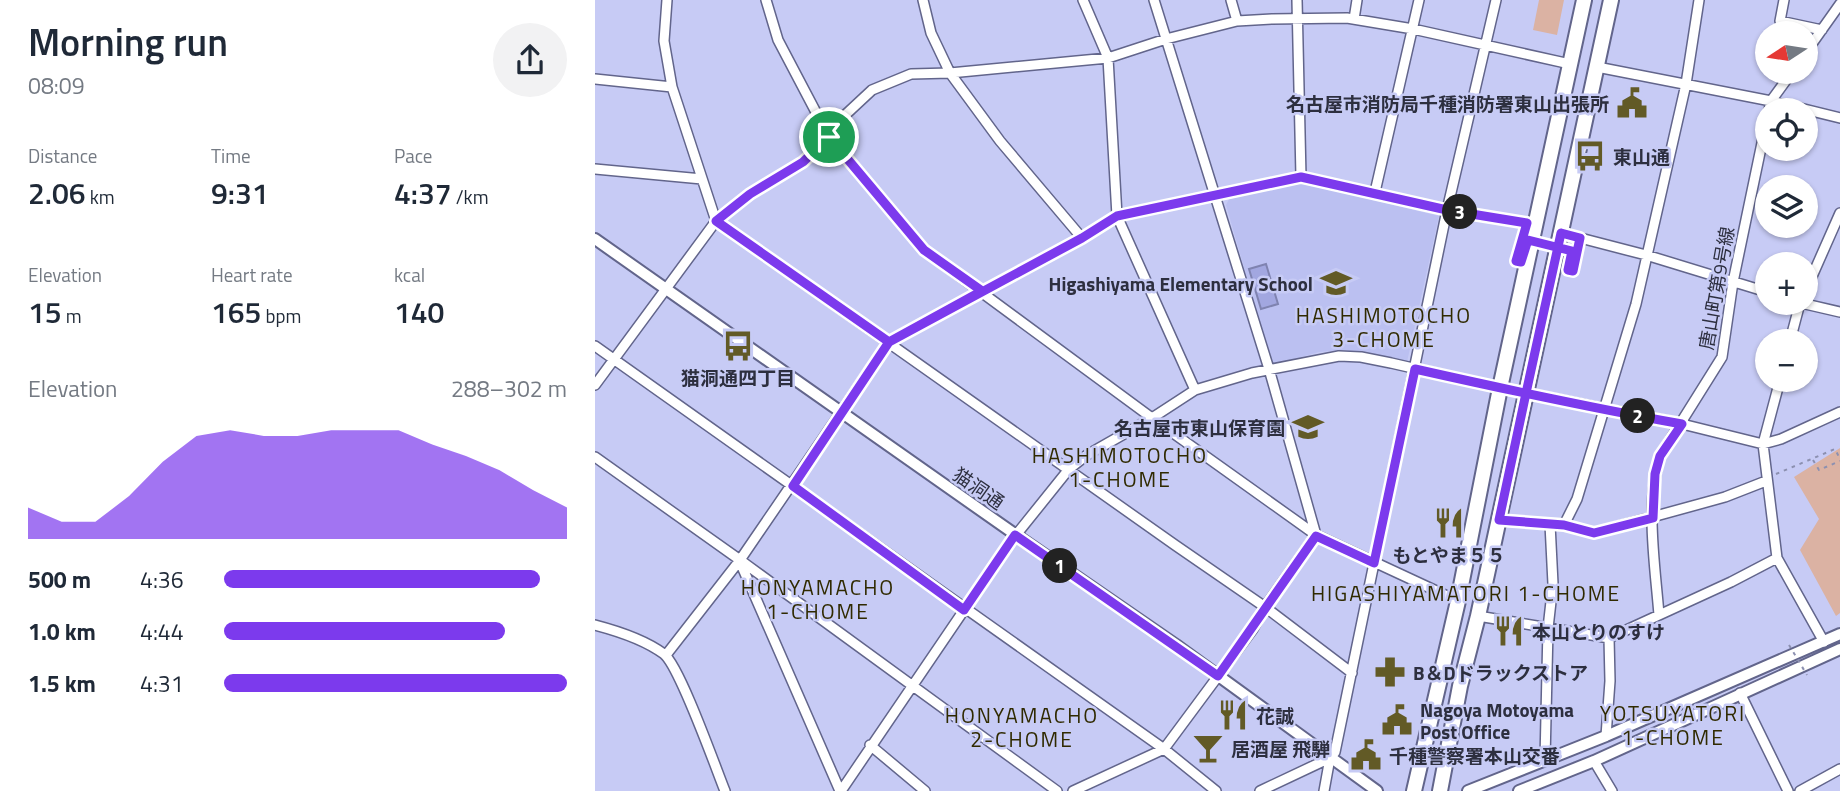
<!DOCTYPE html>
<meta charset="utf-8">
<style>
:root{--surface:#fff;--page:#f2f2f3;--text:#1f2937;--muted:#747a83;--accent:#7c3aed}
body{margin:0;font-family:"Titillium Web","Noto Sans JP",sans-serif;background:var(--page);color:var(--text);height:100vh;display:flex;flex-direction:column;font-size:26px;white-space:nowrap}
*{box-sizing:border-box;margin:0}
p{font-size:23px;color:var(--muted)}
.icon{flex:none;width:38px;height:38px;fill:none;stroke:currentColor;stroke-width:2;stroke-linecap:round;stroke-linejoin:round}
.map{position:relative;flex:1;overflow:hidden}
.details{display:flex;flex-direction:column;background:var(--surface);width:595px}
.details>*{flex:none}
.needle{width:46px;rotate:258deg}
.fabs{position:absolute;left:1160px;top:21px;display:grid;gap:14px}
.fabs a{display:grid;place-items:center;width:63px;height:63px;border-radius:50%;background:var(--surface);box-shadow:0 2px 5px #0004;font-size:35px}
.pin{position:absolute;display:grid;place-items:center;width:60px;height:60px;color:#fff;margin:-30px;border:4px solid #fff;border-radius:50%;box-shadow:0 2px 7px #0007}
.km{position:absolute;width:35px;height:35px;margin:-18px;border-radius:50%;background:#222;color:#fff;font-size:19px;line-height:35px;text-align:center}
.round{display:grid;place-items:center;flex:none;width:74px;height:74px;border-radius:37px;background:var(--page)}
.summary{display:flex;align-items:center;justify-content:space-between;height:119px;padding:0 28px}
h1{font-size:38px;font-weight:600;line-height:52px}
.metrics{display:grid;grid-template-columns:repeat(3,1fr);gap:10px;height:119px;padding:7px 28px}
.metrics div{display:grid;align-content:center}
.metrics b{font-size:30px;font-weight:600}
.metrics small{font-size:19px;font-weight:400}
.metrics p{font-size:19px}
.chart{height:196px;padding:14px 28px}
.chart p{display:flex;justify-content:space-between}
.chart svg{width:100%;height:126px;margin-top:7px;fill:var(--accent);opacity:.7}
ul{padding:0 28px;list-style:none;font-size:23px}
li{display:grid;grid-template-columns:112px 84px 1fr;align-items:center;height:52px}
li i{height:18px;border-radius:9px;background:var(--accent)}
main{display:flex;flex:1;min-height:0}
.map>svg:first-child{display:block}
.built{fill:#bbc0f1}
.green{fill:#dbb2a3}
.water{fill:#a2a7e0;stroke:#7f83b0;stroke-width:2}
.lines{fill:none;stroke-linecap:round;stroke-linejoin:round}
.minor-casing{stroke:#62658b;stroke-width:12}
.tertiary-casing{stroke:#62658b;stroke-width:14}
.primary-casing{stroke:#62658b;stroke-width:18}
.path{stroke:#8c90b0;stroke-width:2;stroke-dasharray:3.5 5;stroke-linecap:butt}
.minor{stroke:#fff;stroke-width:9}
.tertiary{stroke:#fff;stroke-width:10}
.primary{stroke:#fff;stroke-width:14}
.path-bridge{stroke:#8c90b0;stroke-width:2;stroke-dasharray:3.5 5;stroke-linecap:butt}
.route-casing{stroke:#fff;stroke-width:14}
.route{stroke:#7c3aed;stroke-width:9}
.labels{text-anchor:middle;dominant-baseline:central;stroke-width:5;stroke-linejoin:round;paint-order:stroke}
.poi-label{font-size:19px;font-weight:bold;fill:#2d2f3f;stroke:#c7cbf5;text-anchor:start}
.street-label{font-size:19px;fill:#2d2f3f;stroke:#c7cbf5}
.neighbourhood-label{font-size:21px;letter-spacing:2px;fill:#302a00;stroke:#c7cbf5}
</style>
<main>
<section class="details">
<div class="summary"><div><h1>Morning run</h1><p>08:09</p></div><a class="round"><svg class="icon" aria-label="share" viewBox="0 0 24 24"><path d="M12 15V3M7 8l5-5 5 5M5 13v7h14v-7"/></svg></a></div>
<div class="metrics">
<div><p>Distance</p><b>2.06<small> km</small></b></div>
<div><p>Time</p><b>9:31</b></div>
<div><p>Pace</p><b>4:37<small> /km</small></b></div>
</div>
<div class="metrics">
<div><p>Elevation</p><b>15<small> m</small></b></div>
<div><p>Heart rate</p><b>165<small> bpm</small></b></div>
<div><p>kcal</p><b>140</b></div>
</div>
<div class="chart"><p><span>Elevation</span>288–302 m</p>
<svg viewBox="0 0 160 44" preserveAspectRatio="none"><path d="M0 44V33L10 38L20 38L30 29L40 17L50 8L60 6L70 8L80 8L90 6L100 6L110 6L120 11L130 15L140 20L150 27L160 33V44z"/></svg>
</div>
<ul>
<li><b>500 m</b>4:36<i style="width:92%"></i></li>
<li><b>1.0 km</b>4:44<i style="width:82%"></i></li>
<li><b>1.5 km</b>4:31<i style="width:100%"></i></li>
</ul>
</section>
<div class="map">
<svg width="1245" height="791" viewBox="0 0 1245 791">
<rect width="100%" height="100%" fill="#c7cbf5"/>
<path class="built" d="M707 183 844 216 812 362 750 350 724 352 677 365 631 205 634 199Z"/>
<path class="green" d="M944 0H969L962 35 938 30Z
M1245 448V613L1241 616 1205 550 1224 519 1199 477Z"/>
<path class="water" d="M671 264 683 304 666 309 654 269Z"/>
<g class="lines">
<g class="minor-casing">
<path id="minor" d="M72 0 69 41 77 87 121 221 580 545 670 607 757 673
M171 0 183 40 234 137 329 250 557 418 721 535 863 601
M328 0 336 33 355 73 405 141 487 238
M488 0 513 58 522 216 600 390
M559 0 674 369 721 535
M636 0 642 21
M1189 0 1185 21 1227 30
M759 19 762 0
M1211 52 1245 4
M1002 67 1176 101 1245 118
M0 79 77 87
M1174 110 1176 101 1197 72
M0 169 107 179
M706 177 852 210 942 225
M780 192 824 0
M966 233 1051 255 1172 292
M1211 290 1245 213
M1206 303 1245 312
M1195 341 1205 303
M0 346 569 749 621 791
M1185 380 1168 444 1182 558 1229 642
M0 385 121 221 155 194 208 162 234 137 248 117 277 90 316 74 355 73 513 58 571 39 642 21 677 19 752 18 818 29 975 64
M0 457 145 560 294 342 487 238 522 216 706 177 702 0
M904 520 969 525 999 533 1130 497 1171 481
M969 525 982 499 1041 304 1091 84 1104 0
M421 535 474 469 492 455 557 418 600 390 657 373 744 356 766 357 796 363 905 388 1087 424 1168 444 1186 439 1245 412
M145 560 462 791
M145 562 245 791
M1064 615C1060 563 1050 507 1065 456L1127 357 1138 282 1172 119
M883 616 1014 638 1136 582 1182 558
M0 625C23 631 49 639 69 654 85 667 120 766 130 791
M71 655 145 560
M1145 693 1193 791
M1011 736 1015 681 1014 638
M275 745 330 791
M950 760 953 628 958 584 955 524
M999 761 1017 791
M246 791 420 535
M478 791 569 749 658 629 670 607 721 535
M665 791 735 758
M729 791 735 758 740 752 852 210 901 0
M1205 791 1245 769"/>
</g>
<g class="tertiary-casing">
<path id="tertiary" d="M0 239 421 535 581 645 782 791
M873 791 1011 736 1245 634
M924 791 999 761 1245 649"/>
</g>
<g class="primary-casing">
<path id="primary" d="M819 791 863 601 905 388 989 0
M845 791 865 686 883 616 1016 0"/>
</g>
<path class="path" d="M1218 460 1224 470 1245 461
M1181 474 1240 449 1245 459"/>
<use href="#minor" class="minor"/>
<use href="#tertiary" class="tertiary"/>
<use href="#primary" class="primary"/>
<path class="path-bridge" d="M932 224 921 261 926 262 933 240 977 251 973 270H978L985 238
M1194 645 1212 675"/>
</g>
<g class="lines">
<g class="route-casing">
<path id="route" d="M234 137 329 250 387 291 294 342 198 486 369 610 420 535 623 676 721 536 779 563 820 369C909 389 997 408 1087 424L1065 456 1060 474 1058 518 999 533 969 525 904 520C924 424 945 329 966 233L985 238 978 271 973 270 977 251 933 240 926 262 921 261 932 223 852 210 706 177 522 216 487 238 294 342 121 221 155 194 208 162 234 137"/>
</g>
<use href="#route" class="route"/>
</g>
<defs>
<g id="civic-bare" transform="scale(2.415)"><path d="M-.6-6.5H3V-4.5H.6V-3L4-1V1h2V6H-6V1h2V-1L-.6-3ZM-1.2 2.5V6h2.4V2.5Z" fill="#625a26" stroke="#c7cbf5" stroke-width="2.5" paint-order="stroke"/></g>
<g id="bus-bare" transform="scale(2.415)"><path d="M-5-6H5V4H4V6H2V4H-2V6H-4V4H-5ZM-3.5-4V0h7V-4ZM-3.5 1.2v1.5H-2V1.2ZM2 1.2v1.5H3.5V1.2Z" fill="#625a26" stroke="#c7cbf5" stroke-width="2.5" paint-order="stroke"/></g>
<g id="school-bare" transform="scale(2.415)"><path d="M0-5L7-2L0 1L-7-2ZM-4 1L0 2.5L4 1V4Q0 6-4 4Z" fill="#625a26" stroke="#c7cbf5" stroke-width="2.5" paint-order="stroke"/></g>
<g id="restaurant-bare" transform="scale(2.415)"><path d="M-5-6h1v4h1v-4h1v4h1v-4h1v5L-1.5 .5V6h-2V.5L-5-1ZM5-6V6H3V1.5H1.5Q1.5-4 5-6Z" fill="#625a26" stroke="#c7cbf5" stroke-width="2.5" paint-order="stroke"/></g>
<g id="pharmacy-bare" transform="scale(2.415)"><path d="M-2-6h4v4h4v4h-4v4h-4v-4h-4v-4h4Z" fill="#625a26" stroke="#c7cbf5" stroke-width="2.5" paint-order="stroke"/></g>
<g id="bar-bare" transform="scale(2.415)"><path d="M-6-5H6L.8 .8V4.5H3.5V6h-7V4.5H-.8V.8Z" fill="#625a26" stroke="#c7cbf5" stroke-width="2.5" paint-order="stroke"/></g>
</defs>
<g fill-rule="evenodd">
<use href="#civic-bare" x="1037" y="103"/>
<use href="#bus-bare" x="995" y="156"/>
<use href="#school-bare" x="741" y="283"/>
<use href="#bus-bare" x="143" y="346"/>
<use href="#school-bare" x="713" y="427"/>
<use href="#restaurant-bare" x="854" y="523"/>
<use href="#restaurant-bare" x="914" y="631"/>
<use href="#pharmacy-bare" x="795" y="672"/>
<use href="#restaurant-bare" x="638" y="715"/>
<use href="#civic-bare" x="802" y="720"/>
<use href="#bar-bare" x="613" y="748"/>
<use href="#civic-bare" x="771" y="755"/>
</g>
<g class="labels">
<g class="poi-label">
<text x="1014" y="103" text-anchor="end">名古屋市消防局千種消防署東山出張所</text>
<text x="1018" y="156">東山通</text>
<text x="718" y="283" text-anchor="end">Higashiyama Elementary School</text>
<text x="143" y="377" text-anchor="middle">猫洞通四丁目</text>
<text x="690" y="427" text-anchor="end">名古屋市東山保育園</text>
<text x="854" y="554" text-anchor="middle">もとやま５５</text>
<text x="937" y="631">本山とりのすけ</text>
<text x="818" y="672">B＆Dドラックストア</text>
<text x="825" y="709">Nagoya Motoyama<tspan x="825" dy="22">Post Office</tspan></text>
<text x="661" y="715">花誠</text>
<text x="636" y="748">居酒屋 飛騨</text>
<text x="794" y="755">千種警察署本山交番</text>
</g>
<g class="street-label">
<text transform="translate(1121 288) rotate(-80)">唐山町第9号線</text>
<text transform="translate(384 488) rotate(35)">猫洞通</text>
</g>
<g class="neighbourhood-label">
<text x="789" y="315">HASHIMOTOCHO<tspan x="789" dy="24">3-CHOME</tspan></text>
<text x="525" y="455">HASHIMOTOCHO<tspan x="525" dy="24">1-CHOME</tspan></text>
<text x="223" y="587">HONYAMACHO<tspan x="223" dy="24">1-CHOME</tspan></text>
<text x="871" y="593">HIGASHIYAMATORI 1-CHOME</text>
<text x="1078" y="713">YOTSUYATORI<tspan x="1078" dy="24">1-CHOME</tspan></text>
<text x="427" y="715">HONYAMACHO<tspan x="427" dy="24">2-CHOME</tspan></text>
</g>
</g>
</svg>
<div class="fabs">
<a><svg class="needle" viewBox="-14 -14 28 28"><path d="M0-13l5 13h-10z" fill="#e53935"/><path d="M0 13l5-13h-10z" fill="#747a83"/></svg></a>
<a><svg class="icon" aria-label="locate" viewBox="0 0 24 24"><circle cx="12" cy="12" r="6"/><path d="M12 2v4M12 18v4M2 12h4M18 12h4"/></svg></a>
<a><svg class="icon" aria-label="layers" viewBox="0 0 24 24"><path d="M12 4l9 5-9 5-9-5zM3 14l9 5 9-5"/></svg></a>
<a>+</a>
<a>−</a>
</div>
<div class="pin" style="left:234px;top:137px;background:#1e9e55"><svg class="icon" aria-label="arrive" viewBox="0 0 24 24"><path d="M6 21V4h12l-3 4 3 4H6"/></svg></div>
<b class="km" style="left:465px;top:566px">1</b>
<b class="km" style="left:1043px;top:416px">2</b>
<b class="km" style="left:865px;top:212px">3</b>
</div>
</main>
